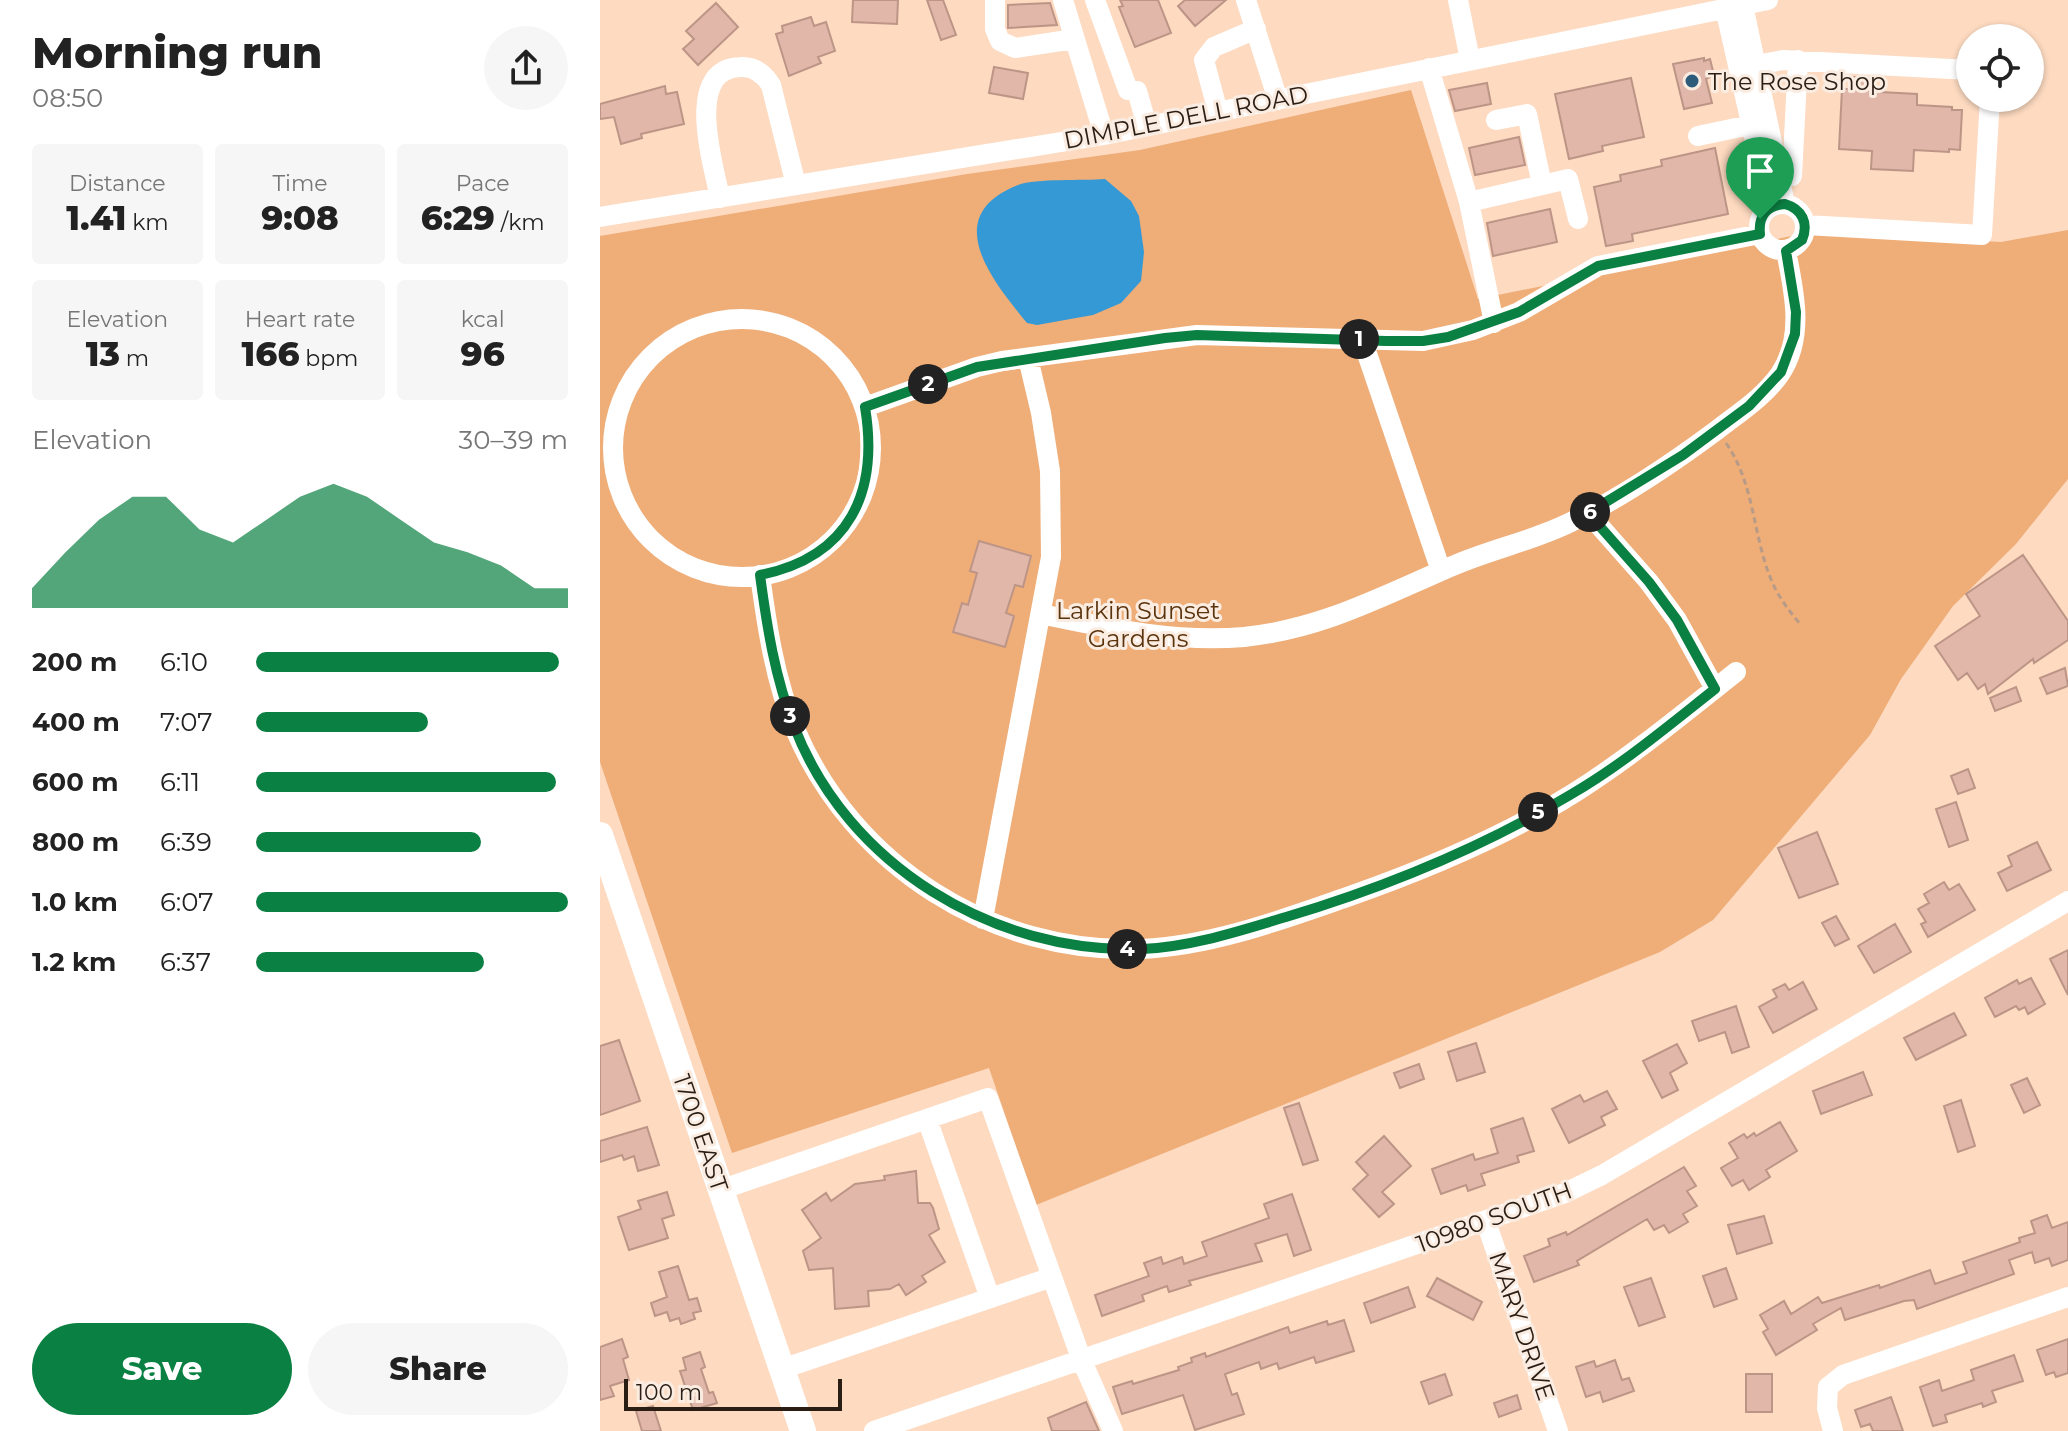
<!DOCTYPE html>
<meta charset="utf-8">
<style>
:root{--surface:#fff;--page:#f6f6f6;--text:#222;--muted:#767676;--accent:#0b8043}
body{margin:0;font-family:Montserrat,sans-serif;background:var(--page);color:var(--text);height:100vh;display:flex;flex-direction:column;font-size:30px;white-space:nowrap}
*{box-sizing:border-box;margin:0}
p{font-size:26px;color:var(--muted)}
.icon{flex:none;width:44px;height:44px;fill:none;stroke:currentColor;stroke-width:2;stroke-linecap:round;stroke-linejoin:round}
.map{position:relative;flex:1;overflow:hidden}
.details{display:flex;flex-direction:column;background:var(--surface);width:600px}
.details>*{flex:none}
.buttons{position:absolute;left:1356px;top:24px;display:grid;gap:16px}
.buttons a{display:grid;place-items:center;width:88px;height:88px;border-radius:50%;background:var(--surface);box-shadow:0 2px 6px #0004;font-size:40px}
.scale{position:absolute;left:24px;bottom:20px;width:218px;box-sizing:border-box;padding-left:8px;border:4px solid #2a1e14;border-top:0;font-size:22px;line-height:28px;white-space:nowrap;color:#2a1e14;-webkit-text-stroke:6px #faece1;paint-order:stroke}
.pin{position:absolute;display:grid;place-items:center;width:68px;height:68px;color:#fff;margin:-82px -34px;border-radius:50% 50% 50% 0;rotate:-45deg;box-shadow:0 0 8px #0007}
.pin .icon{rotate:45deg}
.km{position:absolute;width:40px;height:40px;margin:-20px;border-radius:50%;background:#222;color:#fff;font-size:22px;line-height:40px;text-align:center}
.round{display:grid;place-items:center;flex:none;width:84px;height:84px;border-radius:42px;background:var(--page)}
.overview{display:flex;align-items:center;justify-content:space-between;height:136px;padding:0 32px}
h1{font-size:44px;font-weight:800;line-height:60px}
.stats{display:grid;grid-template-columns:repeat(3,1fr);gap:12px;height:136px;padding:8px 32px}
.stats div{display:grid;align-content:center;border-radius:8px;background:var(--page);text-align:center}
.stats b{font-size:34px;font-weight:800}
.stats small{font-size:22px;font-weight:400}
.stats p{font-size:22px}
.chart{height:224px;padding:16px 32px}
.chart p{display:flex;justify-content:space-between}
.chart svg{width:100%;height:144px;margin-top:8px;fill:var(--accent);opacity:.7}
.button{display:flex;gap:16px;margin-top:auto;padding:16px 32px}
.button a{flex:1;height:92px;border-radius:48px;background:var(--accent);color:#fff;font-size:32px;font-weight:800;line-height:92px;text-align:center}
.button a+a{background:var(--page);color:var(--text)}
ul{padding:0 32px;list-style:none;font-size:26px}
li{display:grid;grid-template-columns:128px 96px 1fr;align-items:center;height:60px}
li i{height:20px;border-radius:10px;background:var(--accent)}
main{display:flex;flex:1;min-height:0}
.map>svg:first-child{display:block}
.green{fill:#efad78}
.water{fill:#3499d5}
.building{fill:#e1b7a9;stroke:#bd9587;stroke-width:2}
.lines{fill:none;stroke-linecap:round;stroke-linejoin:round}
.path{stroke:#b79b87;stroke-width:3;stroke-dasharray:6 4;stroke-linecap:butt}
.minor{stroke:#fff;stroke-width:20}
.major{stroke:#fff;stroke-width:26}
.route-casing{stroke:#fff;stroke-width:16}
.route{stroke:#0b8043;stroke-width:10}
.poi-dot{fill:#2d5c7b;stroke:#faece1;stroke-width:3}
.labels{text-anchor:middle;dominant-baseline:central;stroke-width:6;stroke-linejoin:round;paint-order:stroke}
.poi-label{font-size:24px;fill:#2a1e14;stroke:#faece1;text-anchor:start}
.street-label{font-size:24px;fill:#2a1e14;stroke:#faece1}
.park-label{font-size:24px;fill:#5b330d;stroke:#faece1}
</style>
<main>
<section class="details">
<div class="overview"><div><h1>Morning run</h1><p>08:50</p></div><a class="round"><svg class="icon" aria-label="share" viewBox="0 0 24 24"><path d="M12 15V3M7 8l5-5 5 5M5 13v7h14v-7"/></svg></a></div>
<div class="stats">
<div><p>Distance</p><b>1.41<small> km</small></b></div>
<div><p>Time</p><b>9:08</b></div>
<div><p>Pace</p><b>6:29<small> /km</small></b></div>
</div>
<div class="stats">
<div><p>Elevation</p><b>13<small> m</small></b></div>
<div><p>Heart rate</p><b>166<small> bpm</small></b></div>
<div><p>kcal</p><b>96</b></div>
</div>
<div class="chart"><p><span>Elevation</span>30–39 m</p>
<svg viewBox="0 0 160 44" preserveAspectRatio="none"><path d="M0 44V38L10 27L20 17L30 10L40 10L50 20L60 24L70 17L80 10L90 6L100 10L110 17L120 24L130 27L140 31L150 38L160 38V44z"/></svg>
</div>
<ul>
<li><b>200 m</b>6:10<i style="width:97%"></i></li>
<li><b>400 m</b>7:07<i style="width:55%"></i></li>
<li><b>600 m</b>6:11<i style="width:96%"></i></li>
<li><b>800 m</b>6:39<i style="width:72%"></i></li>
<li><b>1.0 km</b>6:07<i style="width:100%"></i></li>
<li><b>1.2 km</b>6:37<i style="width:73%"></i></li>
</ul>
<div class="button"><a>Save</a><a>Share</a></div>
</section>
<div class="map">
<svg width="1468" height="1431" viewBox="0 0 1468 1431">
<rect width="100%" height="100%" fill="#fddac0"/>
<path class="green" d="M811 90 878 299 1212 232 1401 242 1468 230V479L1416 544 1353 606 1301 679 1270 735 1113 920 1060 952 436 1205 389 1068 132 1153 0 762V236L367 174 540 150Z"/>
<path class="water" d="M505 179 531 201 539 216 544 252 541 281 521 303 493 315 437 325 427 323C392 280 339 216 418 185 436 178 484 181 505 179Z"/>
<path class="building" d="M253 0H298L297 24 252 22Z
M327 0H343L356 35 341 40Z
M520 0H558L571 33 535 47 519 7 523 6Z
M585 0H626L595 26 578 6Z
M116 3 138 27 98 65 83 49 94 39 86 31Z
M450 3 457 25 408 28V5Z
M211 17 214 26 226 22 235 51 218 57 221 63 189 76 176 34 183 32 182 26Z
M1104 58V61L1110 59 1114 75 1106 79 1112 103 1084 109 1073 64Z
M394 67 428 73 423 99 389 93Z
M1251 77 1272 78 1271 90H1280V92L1317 94V105L1352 107V110H1362L1360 150 1349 149V152L1314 150 1313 171 1271 169 1272 151 1239 149 1242 89H1250Z
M1031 78 1044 137 1002 146 1003 151 969 159 955 94Z
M887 83 891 104 855 111 849 90Z
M65 86 66 94 77 92 84 124 41 134 42 138 21 144 14 117 0 119V104Z
M919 137 925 165 875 175 869 148Z
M1115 148 1128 214 1032 234 1033 241 1006 246 994 187 1021 181 1020 175 1062 166 1061 160Z
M950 209 957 242 893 256 887 223Z
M379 541 431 556 423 587 415 585 406 613 414 616 405 647 353 632 362 603 368 605 377 573 370 571Z
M1423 555 1468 621V640L1434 663 1433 659 1388 694 1385 684 1378 689 1367 673 1358 680 1335 646 1380 616 1366 594Z
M1465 668 1468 686 1447 694 1440 678Z
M1416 687 1421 701 1395 711 1390 698Z
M1368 769 1375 788 1358 794 1351 776Z
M1356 802 1368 840 1349 847 1336 809Z
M1217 832 1238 884 1199 898 1178 848Z
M1437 842 1451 870 1407 891 1398 873 1412 866 1408 856Z
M1344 882 1349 890 1359 884 1375 910 1328 937 1321 924 1326 922 1318 909 1329 903 1324 894Z
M1236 916 1249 939 1235 946 1222 923Z
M1295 924 1311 952 1274 973 1258 946Z
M1468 950V995L1450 959Z
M1431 978 1445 1004 1428 1014 1425 1007 1419 1010 1416 1006 1395 1017 1385 998 1417 980 1419 984Z
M1203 982 1217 1009 1173 1033 1159 1007 1177 997 1173 990 1185 984 1189 990Z
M1136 1006 1149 1047 1132 1053 1125 1032 1099 1041 1092 1021Z
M1354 1013 1366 1035 1316 1060 1304 1038Z
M19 1040 40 1101 0 1115V1046Z
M876 1043 885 1072 857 1081 848 1052Z
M1077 1044 1087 1063 1070 1073 1078 1090 1062 1098 1043 1061Z
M819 1064 824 1079 800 1088 794 1073Z
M1263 1072 1272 1095 1221 1114 1213 1091Z
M1427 1078 1440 1105 1424 1113 1411 1085Z
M1007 1091 1017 1109 1001 1117 1005 1125 969 1143 952 1109 980 1095 984 1102Z
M1361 1100 1375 1146 1358 1152 1344 1106Z
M699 1103 718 1160 703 1165 684 1108Z
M923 1118 934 1151 917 1156 919 1162 881 1174 885 1185 868 1191 866 1185 841 1194 832 1169 873 1154 875 1160 898 1153 891 1129Z
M1180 1122 1197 1151 1166 1170 1170 1177 1149 1190 1143 1180 1132 1186 1121 1168 1138 1158 1129 1143 1144 1134 1147 1138 1154 1133 1156 1136Z
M47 1127 59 1165 38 1171 34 1156 24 1160 22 1155 0 1162V1141Z
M784 1136 811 1166 782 1192 794 1204 779 1217 753 1189 768 1175 756 1162Z
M1084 1167 1096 1186 1087 1191 1097 1206 1083 1214 1088 1222 1069 1233 1064 1225 1054 1230 1047 1219 977 1261 979 1265 934 1282 924 1256 950 1246 948 1239 966 1232 967 1235Z
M316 1171 318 1203H330L333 1208 339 1229 329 1235 345 1262 322 1276 326 1282 306 1295 299 1284 290 1289 268 1291 269 1306 235 1309 233 1268 209 1270 203 1251 221 1238 202 1210 226 1193 231 1201 255 1184 285 1180 284 1176Z
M67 1192 74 1215 62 1219 68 1238 29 1250 18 1217 41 1209 38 1201Z
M692 1194 711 1250 694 1256 687 1234 655 1244 662 1261 589 1281 591 1285 569 1292 567 1286 542 1295 544 1301 502 1316 495 1295 549 1276 544 1263 561 1257 563 1264 582 1257 584 1264 607 1256 602 1242 669 1218 664 1204Z
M1447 1215 1452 1228 1468 1222V1260L1452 1266 1449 1258 1435 1263 1432 1252 1409 1260 1414 1274 1317 1309 1314 1300 1304 1301 1245 1320 1241 1308 1213 1324 1217 1330 1176 1355 1163 1332 1168 1329 1160 1315 1184 1301 1191 1314 1218 1297 1222 1303 1279 1285 1280 1288 1330 1270 1335 1284 1367 1273 1363 1262 1420 1242 1419 1238 1435 1233 1431 1221Z
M1164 1216 1172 1243 1137 1254 1128 1225Z
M78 1266 89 1300 97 1298 101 1311 93 1313 95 1319 81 1324 79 1318 70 1321 67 1312 55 1316 51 1303 67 1297 59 1272Z
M1126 1268 1137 1299 1114 1307 1103 1276Z
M837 1278 882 1302 873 1320 827 1296Z
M1051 1278 1065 1317 1039 1326 1024 1287Z
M808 1287 815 1307 771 1323 764 1303Z
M744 1320 754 1351 716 1363 714 1357 679 1369 677 1363 661 1369 659 1362 625 1374 632 1395 637 1393 644 1414 595 1430 583 1395 522 1414 513 1387 532 1381 533 1384 579 1370 578 1367 592 1362 591 1358 605 1353 606 1357 688 1327 690 1333 727 1321 728 1325Z
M22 1339 28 1357 23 1359 29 1380 10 1386 14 1396 0 1400V1347Z
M1468 1339V1373L1456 1377 1454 1372 1446 1375 1437 1350Z
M100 1352 105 1367 101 1369 109 1393 113 1392 117 1403 93 1410 80 1371 86 1370 83 1358Z
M1414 1355 1423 1381 1392 1391 1396 1402 1383 1407 1382 1403 1345 1415 1347 1422 1333 1426 1320 1387 1339 1380 1342 1391 1374 1380 1371 1370Z
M1015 1360 1022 1380 1029 1378 1034 1391 1003 1402 1000 1392 986 1397 976 1367 994 1361 996 1367Z
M845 1374 852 1395 829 1404 821 1382Z
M1146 1374H1172V1412H1146Z
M917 1395 921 1409 899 1417 894 1403Z
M1291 1397 1303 1431H1273L1270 1424 1261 1427 1255 1410Z
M486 1402 499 1431H452L448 1418Z
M53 1406 61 1431H42L36 1411Z"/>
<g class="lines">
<path class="path" d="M1126 443C1156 486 1152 537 1173 584 1180 599 1190 612 1201 625"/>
<path class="minor" d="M395 0V29L400 41 415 48 474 39
M463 0 504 135
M495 0 528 90 537 91 547 126
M646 0 678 100
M858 0 870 60
M1143 5 1185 204
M1125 8 1170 207
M829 68 869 202 894 323
M1139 68 1183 60 1370 70
M618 112 604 60 614 47 656 29
M896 120 927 114 942 185
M1098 136 1164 122
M1192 176 1198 60
M120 198C114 166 83 69 140 67 154 66 164 74 171 85L196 185
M869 202 968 179 978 219
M1159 227a23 23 0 1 1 46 0a23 23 0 1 1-46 0Z
M0 217 504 135 1168 0
M1206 225 1382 235 1390 98
M13 448a129 129 0 1 1 258 0a129 129 0 1 1-258 0Z
M762 339 841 571
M265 407 377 367 402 361 597 335 823 341 873 330 919 312 998 266 1160 234
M988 513 1049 582 1077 620 1115 689
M160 575C167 627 175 680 195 729 253 866 393 955 542 949 612 946 684 919 750 896 827 869 904 837 974 793 1031 757 1083 714 1136 672
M441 614C508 628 575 643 644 637 723 629 784 595 855 565 892 549 932 541 969 523 1021 498 1070 465 1117 430 1139 413 1164 397 1180 374 1205 337 1194 291 1186 251
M383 919 451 557 450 471 441 413 428 358
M327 1119 390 1298
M120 1190 388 1098 482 1361 513 1431
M886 1222 958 1431
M182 1369 452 1277
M274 1431 965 1193 1002 1175 1468 901
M1233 1431 1227 1408 1228 1387 1243 1375 1468 1297"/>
<path class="major" d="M0 835 203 1431"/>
</g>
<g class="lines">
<g class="route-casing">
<path id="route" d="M1185 204C1202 209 1209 223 1202 240L1186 251 1196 312 1195 334 1181 372 1149 406 1083 455 988 513 1049 582 1077 620 1115 689C1068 726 1022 765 970 795 881 848 786 887 686 917 639 931 591 947 542 949 394 954 247 865 194 726 175 678 167 627 160 575 250 557 279 492 265 407L377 367 565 338 597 335 786 341H823L848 337 919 312 998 266 1160 234C1158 216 1167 205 1185 204Z"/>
</g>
<use href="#route" class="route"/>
</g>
<circle class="poi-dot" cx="1092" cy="81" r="8"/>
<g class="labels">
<g class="poi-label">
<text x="1108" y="81">The Rose Shop</text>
</g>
<g class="street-label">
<text transform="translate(586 117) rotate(-11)">DIMPLE DELL ROAD</text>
<text transform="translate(101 1133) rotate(71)">1700 EAST</text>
<text transform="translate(894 1217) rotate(-20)">10980 SOUTH</text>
<text transform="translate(922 1326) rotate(71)">MARY DRIVE</text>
</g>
<g class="park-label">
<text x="538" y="610">Larkin Sunset<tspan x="538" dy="28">Gardens</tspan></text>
</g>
</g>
</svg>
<div class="buttons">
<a><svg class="icon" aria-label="locate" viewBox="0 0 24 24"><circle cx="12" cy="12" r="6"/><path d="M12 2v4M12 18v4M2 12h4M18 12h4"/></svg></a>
</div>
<div class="scale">100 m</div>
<div class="pin" style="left:1160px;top:219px;background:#1e9e55"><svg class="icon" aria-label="arrive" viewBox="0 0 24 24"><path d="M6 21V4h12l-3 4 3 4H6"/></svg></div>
<b class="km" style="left:759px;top:339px">1</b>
<b class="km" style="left:328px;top:384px">2</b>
<b class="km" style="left:190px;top:716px">3</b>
<b class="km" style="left:527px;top:949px">4</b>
<b class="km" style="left:938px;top:812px">5</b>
<b class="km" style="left:990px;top:512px">6</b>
</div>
</main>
